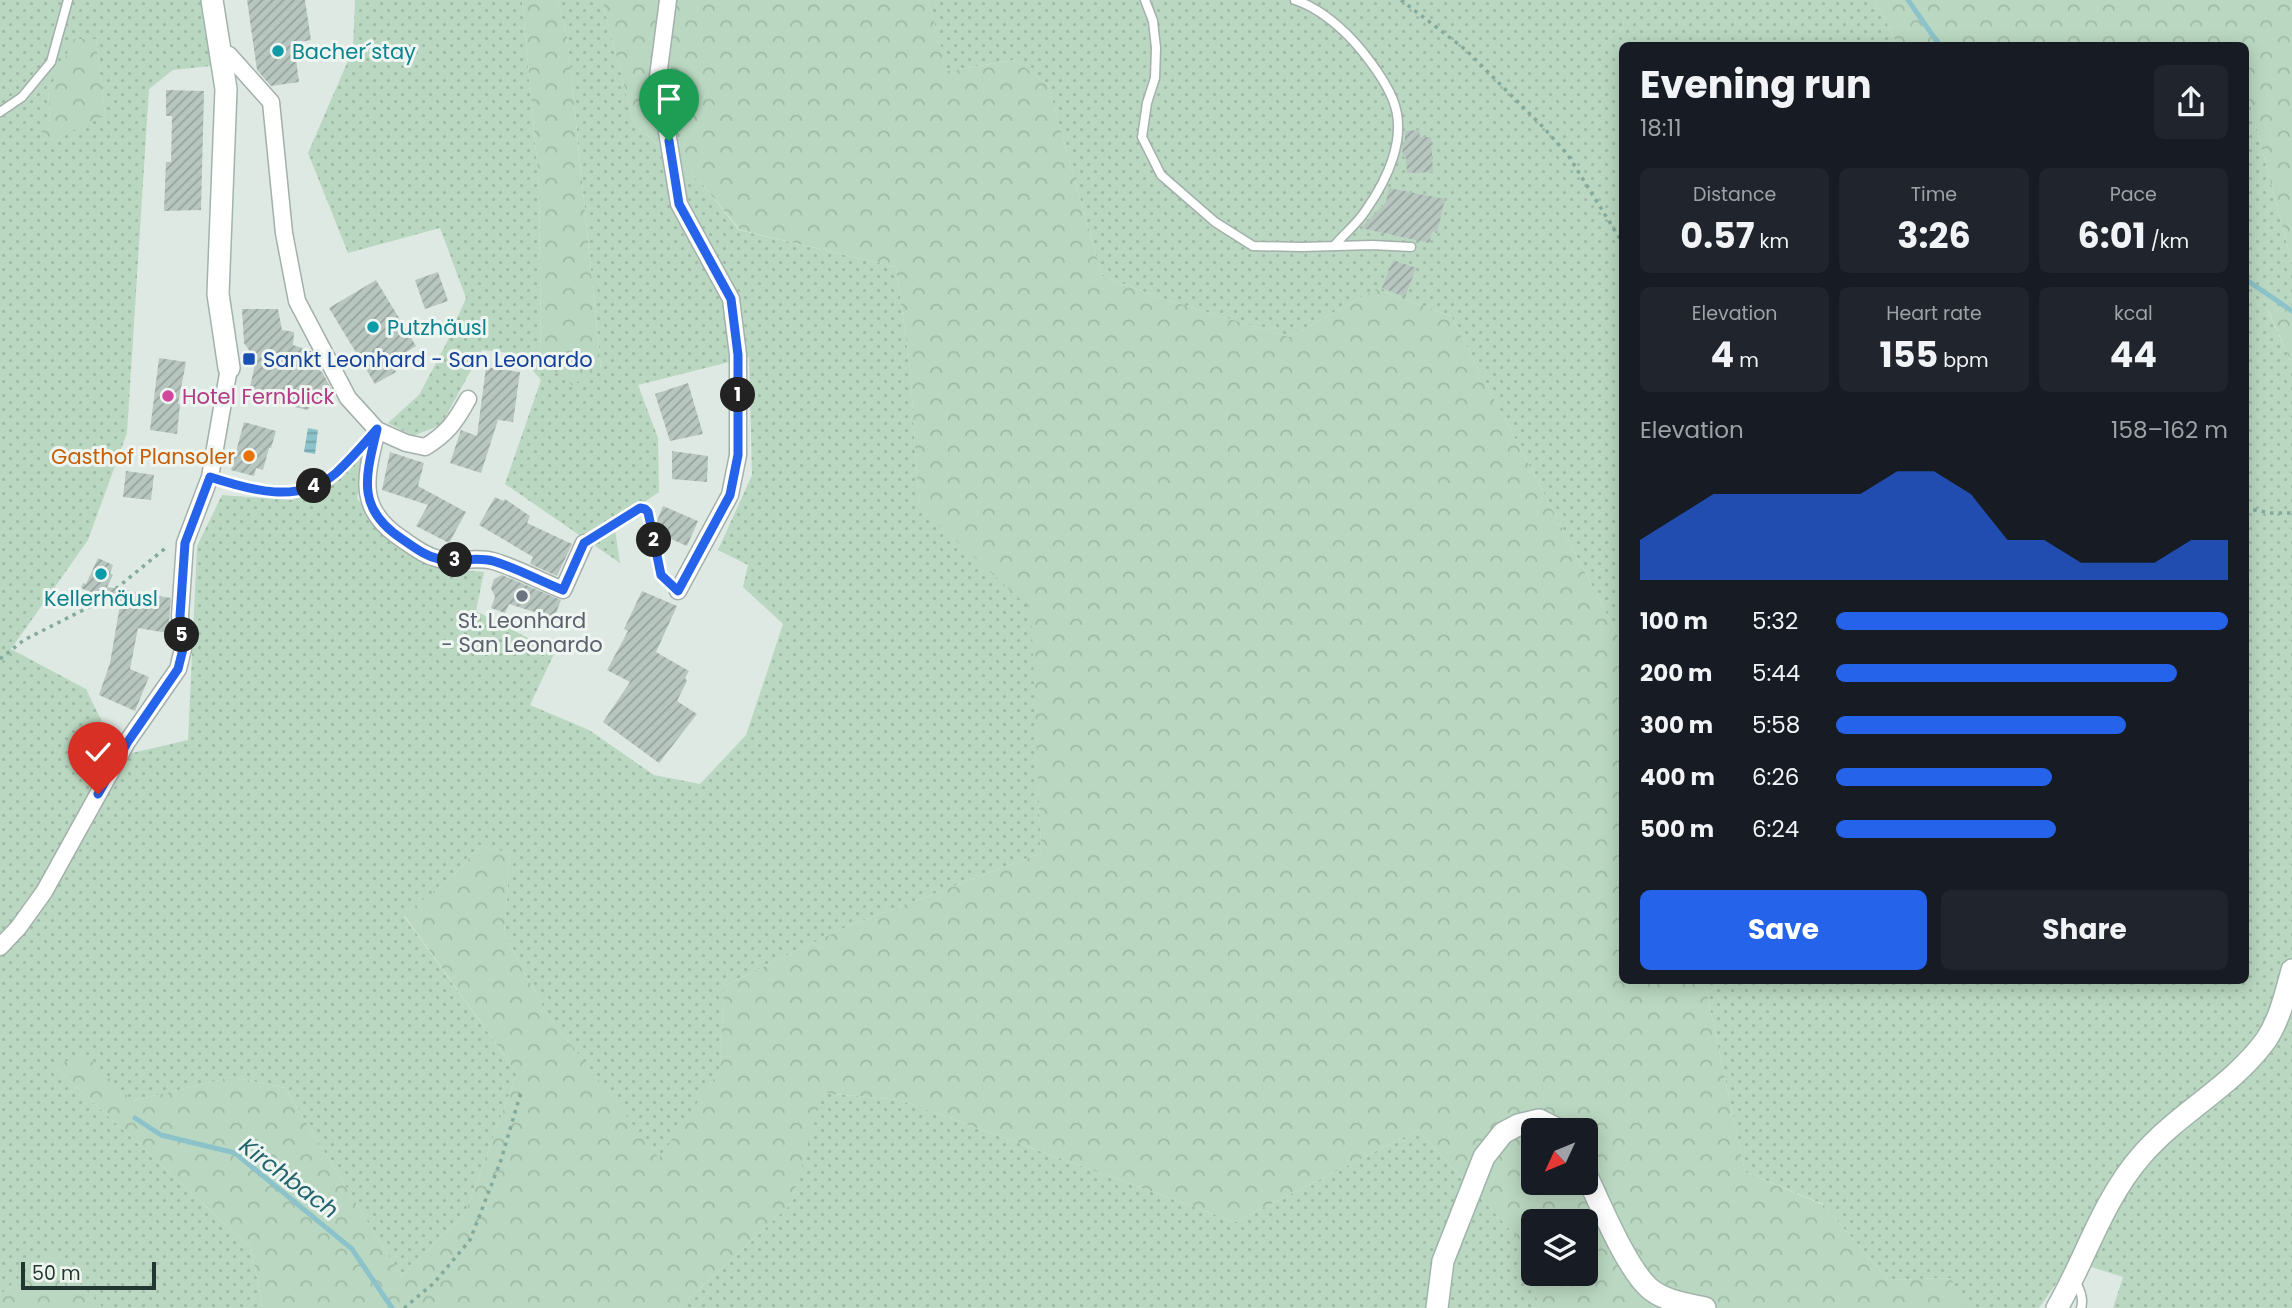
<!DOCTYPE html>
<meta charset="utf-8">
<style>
:root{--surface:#171b24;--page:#20242c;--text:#f1f3f6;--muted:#9ea1a6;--accent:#2563eb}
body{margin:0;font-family:Poppins,sans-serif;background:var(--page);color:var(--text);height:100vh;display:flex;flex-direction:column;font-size:26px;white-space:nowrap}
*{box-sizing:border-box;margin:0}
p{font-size:23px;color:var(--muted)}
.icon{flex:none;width:38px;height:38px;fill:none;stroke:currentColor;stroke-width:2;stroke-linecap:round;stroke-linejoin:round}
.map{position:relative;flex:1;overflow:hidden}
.drawer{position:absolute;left:1619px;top:42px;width:630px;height:942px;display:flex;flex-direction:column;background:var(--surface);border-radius:10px;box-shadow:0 4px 18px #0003}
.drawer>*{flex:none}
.needle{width:46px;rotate:226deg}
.fabs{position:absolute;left:1521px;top:1118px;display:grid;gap:14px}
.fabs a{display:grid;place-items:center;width:77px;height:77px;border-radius:10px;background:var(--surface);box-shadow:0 4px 18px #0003;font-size:35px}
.scale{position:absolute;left:21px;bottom:18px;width:135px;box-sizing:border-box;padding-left:7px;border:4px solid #223731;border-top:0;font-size:19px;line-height:24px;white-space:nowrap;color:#223731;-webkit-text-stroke:5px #eff6f2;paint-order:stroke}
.pin{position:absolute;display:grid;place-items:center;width:60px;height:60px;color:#fff;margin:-72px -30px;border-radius:50% 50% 50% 0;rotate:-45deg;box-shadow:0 0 7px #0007}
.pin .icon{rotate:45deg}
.km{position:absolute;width:35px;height:35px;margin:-18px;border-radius:50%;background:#222;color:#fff;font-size:19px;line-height:35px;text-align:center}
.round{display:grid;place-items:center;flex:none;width:74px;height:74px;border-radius:10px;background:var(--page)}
.head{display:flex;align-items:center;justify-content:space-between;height:119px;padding:0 21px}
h1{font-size:38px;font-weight:700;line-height:52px}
.stats{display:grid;grid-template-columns:repeat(3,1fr);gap:10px;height:119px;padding:7px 21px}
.stats div{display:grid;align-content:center;border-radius:10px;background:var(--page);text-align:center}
.stats b{font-size:35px;font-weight:700}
.stats small{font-size:19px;font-weight:400}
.stats p{font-size:19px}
.chart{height:196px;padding:14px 21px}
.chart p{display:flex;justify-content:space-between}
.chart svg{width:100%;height:126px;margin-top:7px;fill:var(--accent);opacity:.7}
.button{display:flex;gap:14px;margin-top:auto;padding:14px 21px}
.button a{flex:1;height:80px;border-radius:10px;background:var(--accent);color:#fff;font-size:28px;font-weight:700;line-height:80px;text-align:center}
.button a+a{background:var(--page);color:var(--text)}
ul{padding:0 21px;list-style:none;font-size:23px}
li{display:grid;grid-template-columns:112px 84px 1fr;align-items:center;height:52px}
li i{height:18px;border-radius:9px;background:var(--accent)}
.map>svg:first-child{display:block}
.grass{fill:url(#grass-dots);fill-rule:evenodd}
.forest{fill:url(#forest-crowns);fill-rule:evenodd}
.water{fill:url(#water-rules)}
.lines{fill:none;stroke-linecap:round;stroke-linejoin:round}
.stream{stroke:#8cc3ca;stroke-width:5}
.building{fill:url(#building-hatch)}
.lane-casing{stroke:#a3b0ab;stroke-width:11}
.street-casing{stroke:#a3b0ab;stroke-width:19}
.secondary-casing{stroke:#a0b4ab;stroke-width:24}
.path{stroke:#83aa9c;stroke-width:3.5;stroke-dasharray:3.5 5;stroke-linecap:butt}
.lane{stroke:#fff;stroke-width:8}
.street{stroke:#fff;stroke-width:16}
.secondary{stroke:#fff;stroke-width:21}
.route-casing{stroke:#fff;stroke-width:14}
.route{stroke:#2563eb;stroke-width:9}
.culture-dot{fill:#0f9aa8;stroke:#eff6f2;stroke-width:2.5}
.transit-dot{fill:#1a4fb4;stroke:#eff6f2;stroke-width:2.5}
.hotel-dot{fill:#d1479c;stroke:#eff6f2;stroke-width:2.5}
.food-dot{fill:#e8710a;stroke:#eff6f2;stroke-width:2.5}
.worship-dot{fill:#6b7280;stroke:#eff6f2;stroke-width:2.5}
.labels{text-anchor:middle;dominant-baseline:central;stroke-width:6;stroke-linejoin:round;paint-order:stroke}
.culture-label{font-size:21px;fill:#0d838f;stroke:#eff6f2;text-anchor:start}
.transit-label{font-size:21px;fill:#164399;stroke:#eff6f2;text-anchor:start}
.hotel-label{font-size:21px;fill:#b23c85;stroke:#eff6f2;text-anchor:start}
.food-label{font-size:21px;fill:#c56008;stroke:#eff6f2;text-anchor:end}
.worship-label{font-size:21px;fill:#5b616d;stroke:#eff6f2}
.water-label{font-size:23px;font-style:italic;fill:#22646d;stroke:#eff6f2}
</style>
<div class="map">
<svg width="2292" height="1308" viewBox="0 0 2292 1308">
<defs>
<pattern id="grass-dots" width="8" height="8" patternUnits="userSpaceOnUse" patternTransform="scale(1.75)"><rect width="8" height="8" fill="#bad8c1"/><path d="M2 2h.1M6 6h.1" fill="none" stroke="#a0baa6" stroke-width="1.8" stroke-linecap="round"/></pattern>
<pattern id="forest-crowns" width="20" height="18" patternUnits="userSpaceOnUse" patternTransform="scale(1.75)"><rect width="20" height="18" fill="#bad8c1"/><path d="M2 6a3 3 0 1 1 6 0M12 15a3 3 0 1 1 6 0" fill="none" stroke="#a0baa6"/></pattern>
<pattern id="water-rules" width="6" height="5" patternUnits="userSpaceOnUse" patternTransform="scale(1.75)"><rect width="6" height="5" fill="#8cc3ca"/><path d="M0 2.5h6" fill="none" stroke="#729fa5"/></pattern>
<pattern id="building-hatch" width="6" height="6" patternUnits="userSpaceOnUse" patternTransform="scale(1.75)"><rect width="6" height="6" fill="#b8c6c0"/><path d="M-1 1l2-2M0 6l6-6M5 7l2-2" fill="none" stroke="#95a29d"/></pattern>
</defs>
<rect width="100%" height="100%" fill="#dfe9e4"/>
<path class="grass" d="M0 0H203L211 66 173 70 149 89 127 433 88 540 11 649 86 689 119 756 188 740 197 546 222 495 292 500 333 484 368 443 357 498 385 537 439 568 484 572 476 611 555 652 530 705 589 730 654 775 700 784 746 735 783 624 743 587 748 565 718 550 752 475 749 357 638 385 658 438 659 492 614 523 620 563 505 484 541 380 519 354 482 350 441 425 413 436 388 423 419 395 446 344 466 298 440 228 348 253 308 153 353 49 355 0H522L539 183 541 360 601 368 567 35 557 0H602L634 124 702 184 739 230 896 267 910 367 919 507 1032 609 1041 853 846 927 724 986 720 1070 659 1159 545 1011 504 933 510 853 480 846 454 875 404 916 517 1073 465 1214 401 1276 285 1088 232 1077 133 1101 55 1067 251 1248 263 1308H103L49 1252 0 1295ZM96 39 105 115 39 129 50 120 48 89 56 78Z
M928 0H1875L1898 45 1622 46V643L1451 316 1376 289 1289 337 1164 299 1102 276 1048 85 1015 60 947 71Z
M2245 84 2292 263V312L2268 311 2292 364V1308H2113L2123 1277 2072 1261 2039 1308H1966L1950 1278 1888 1280 1823 1204 1745 1172 1704 980H2245Z
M822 1093 900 1100 1235 1222 1418 1130 1525 1246 1539 1308H679L791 1204Z"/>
<path class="forest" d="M522 0H557L567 35 601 369 572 385 541 360 539 183Z
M602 0H928L948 71 1015 60 1048 85 1102 276 1164 299 1289 337 1376 289 1451 316 1622 643V980H1704L1745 1172 1824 1205 1888 1280 1951 1278 1966 1308H1539L1525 1246 1418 1130 1235 1222 900 1100 823 1093 791 1204 679 1308H263L251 1248 55 1067 83 1053 133 1101 232 1077 285 1088 401 1276 465 1214 517 1073 404 915 454 875 480 846 510 853 504 933 545 1011 659 1158 720 1070 724 986 846 927 1041 853 1031 609 919 507 910 367 896 267 740 230 702 184 634 124ZM1533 1130H1586V1183H1533ZM1533 1222H1586V1274H1533Z
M1875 0H2292V263L2245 84V46L1898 45Z
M74 39H96L105 115 53 140 38 129 50 120 48 89 56 78Z
M2268 310 2292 312V364Z
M49 1251 103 1308H0V1295Z"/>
<path class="water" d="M308 428 318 430 315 454 304 452Z"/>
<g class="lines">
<path class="stream" d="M1908 0 1940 46
M2245 279 2292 311
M135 1118 161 1135 235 1153 352 1249 392 1308"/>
</g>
<path class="building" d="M247 0H305L311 40 300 42 303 62 296 59 299 82 271 86 257 70Z
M166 90 204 91 201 210 164 211 166 162H171L172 116H166Z
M1419 130 1420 137H1431L1433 172 1407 173 1406 157H1403L1402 147 1405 139V131Z
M1389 188 1445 199 1437 233 1432 232 1429 243 1361 228 1386 202Z
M1393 260 1416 268 1405 297 1382 288Z
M438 272 448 301 425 309 415 280Z
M376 280 416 346 390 362 396 372 375 384 329 308Z
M242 309H278L282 330 294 332 293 345 311 351 320 367V371L322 372 332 390 331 404 313 401 308 410 248 396 256 360 244 343Z
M159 358 186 362 178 404H180L177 434 150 430Z
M486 367 520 372 513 422 498 420 481 473 450 463 461 430 477 436Z
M688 383 703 434 670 441 655 394Z
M244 422 276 431 271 448H269L263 470 256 468 254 476 231 470Z
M672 451 708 456 707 482 672 479Z
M390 452 424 463 418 486 466 512 449 543 416 526 428 505 382 490Z
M126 471 154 475 151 500 123 497Z
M495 497 503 501 505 499 530 516 527 523 572 544 557 576 530 564 533 557 479 525Z
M663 506 698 521 687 546 653 531Z
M98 558 113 565 110 573 113 575 107 587 171 598 168 633 138 628 130 669 149 677 135 711 99 695 110 663 120 605 81 588 83 583 86 584Z
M502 575 561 600 554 618 509 604 505 613 491 608 495 597 491 588 494 579Z
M642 591 677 606 656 652 689 671 685 678 687 681 677 701 697 714 659 763 603 722 630 682 607 670 628 631 624 629Z"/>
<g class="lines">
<g class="lane-casing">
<path id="lane" d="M1145 0 1153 21 1156 48 1155 78 1147 103 1142 137 1161 175 1215 222 1253 246 1302 247 1372 245 1411 247
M1295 0C1320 8 1345 30 1362 51 1374 66 1386 82 1393 100 1408 137 1387 180 1366 210 1358 223 1344 234 1334 246
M0 112 22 97 51 62 68 0
M2075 1281C2080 1289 2084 1299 2081 1308"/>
</g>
<g class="street-casing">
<path id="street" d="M668 0 658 77 679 204 731 299 738 355V455L730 495 678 591
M219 52 229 55 271 102 284 233 297 301 348 398 377 430 406 443 425 447C447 434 456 421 468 399
M377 430C366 476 355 508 402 539 414 547 425 556 439 559 457 563 476 556 493 561 517 568 540 581 563 590L584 543
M0 947 18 928 44 892 127 742 178 669 183 649 180 616 185 543 210 477 229 368"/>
</g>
<g class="secondary-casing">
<path id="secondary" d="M212 0 226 89 218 294 229 368
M1586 1174C1600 1204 1626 1267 1649 1288 1664 1301 1686 1304 1705 1308
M1437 1308 1443 1261 1484 1157 1503 1133 1518 1125 1539 1120 1559 1130
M2057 1308C2086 1258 2103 1199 2142 1155 2179 1112 2232 1087 2266 1040 2279 1021 2286 993 2292 970"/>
</g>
<path class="path" d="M1401 0 1466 50 1543 127 1568 155 1622 242
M226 482C261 493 304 501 335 474 342 468 348 460 354 454
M2245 508 2270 513H2292
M597 535 640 508 645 509 648 512 661 574 667 580
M0 659 24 640 101 601 168 546
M404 1308 434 1283 470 1240 501 1160 521 1092"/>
<use href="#lane" class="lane"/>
<use href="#street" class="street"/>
<use href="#secondary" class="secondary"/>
</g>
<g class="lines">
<g class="route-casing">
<path id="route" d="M98 794 127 743 178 669 183 649 180 616 185 543 210 477C250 490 300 505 336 473 350 460 364 444 377 429 366 476 355 508 402 539 414 547 425 556 439 559 457 563 476 556 493 561 517 568 540 581 563 590L584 543 640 508 645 509 648 512 661 575 678 591 730 495 738 455V355L731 299 679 204 669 141"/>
</g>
<use href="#route" class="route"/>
</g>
<g class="culture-dot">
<circle cx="278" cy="51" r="7"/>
<circle cx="373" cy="327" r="7"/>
<circle cx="101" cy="574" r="7"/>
</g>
<rect class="transit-dot" x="242" y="352" width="14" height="14" rx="3.5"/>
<circle class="hotel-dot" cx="168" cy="396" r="7"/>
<circle class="food-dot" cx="249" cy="456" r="7"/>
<circle class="worship-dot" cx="522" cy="596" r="7"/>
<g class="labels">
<g class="culture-label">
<text x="292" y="51">Bacher´stay</text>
<text x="387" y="327">Putzhäusl</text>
<text x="101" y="598" text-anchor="middle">Kellerhäusl</text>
</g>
<g class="transit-label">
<text x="263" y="359">Sankt Leonhard - San Leonardo</text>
</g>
<g class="hotel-label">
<text x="182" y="396">Hotel Fernblick</text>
</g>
<g class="food-label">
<text x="235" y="456">Gasthof Plansoler</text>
</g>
<g class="worship-label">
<text x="522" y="620">St. Leonhard<tspan x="522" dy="24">- San Leonardo</tspan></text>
</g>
<g class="water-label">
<text transform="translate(289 1178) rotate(37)">Kirchbach</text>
</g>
</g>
</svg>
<div class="fabs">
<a><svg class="needle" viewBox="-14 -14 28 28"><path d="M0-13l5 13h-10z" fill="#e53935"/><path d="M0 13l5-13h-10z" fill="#9ea1a6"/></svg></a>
<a><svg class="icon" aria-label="layers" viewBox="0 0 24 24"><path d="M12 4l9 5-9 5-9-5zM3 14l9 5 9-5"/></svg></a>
</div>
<div class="scale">50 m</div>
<div class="pin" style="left:669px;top:141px;background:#1e9e55"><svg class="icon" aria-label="arrive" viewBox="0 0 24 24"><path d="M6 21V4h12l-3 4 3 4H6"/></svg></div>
<div class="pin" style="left:98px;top:794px;background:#d93025"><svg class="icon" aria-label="check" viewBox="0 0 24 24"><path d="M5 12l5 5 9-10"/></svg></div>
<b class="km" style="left:738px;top:395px">1</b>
<b class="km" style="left:654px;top:540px">2</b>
<b class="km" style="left:455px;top:560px">3</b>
<b class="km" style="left:314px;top:486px">4</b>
<b class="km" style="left:182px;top:635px">5</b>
<section class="drawer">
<div class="head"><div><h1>Evening run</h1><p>18:11</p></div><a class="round"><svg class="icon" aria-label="share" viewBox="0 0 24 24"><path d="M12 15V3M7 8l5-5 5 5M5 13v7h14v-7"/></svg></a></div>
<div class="stats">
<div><p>Distance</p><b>0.57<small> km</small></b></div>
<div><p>Time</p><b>3:26</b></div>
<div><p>Pace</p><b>6:01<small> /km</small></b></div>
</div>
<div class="stats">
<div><p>Elevation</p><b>4<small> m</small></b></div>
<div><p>Heart rate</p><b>155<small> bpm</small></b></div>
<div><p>kcal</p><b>44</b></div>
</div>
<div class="chart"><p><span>Elevation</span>158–162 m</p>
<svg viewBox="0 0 160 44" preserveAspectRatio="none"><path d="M0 44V30L10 22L20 14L30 14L40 14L50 14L60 14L70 6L80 6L90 14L100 30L110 30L120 38L130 38L140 38L150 30L160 30V44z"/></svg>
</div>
<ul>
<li><b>100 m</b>5:32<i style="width:100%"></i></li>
<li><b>200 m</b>5:44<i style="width:87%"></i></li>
<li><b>300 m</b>5:58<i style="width:74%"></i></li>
<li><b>400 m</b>6:26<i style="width:55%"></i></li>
<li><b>500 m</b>6:24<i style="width:56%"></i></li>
</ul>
<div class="button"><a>Save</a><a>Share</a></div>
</section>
</div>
